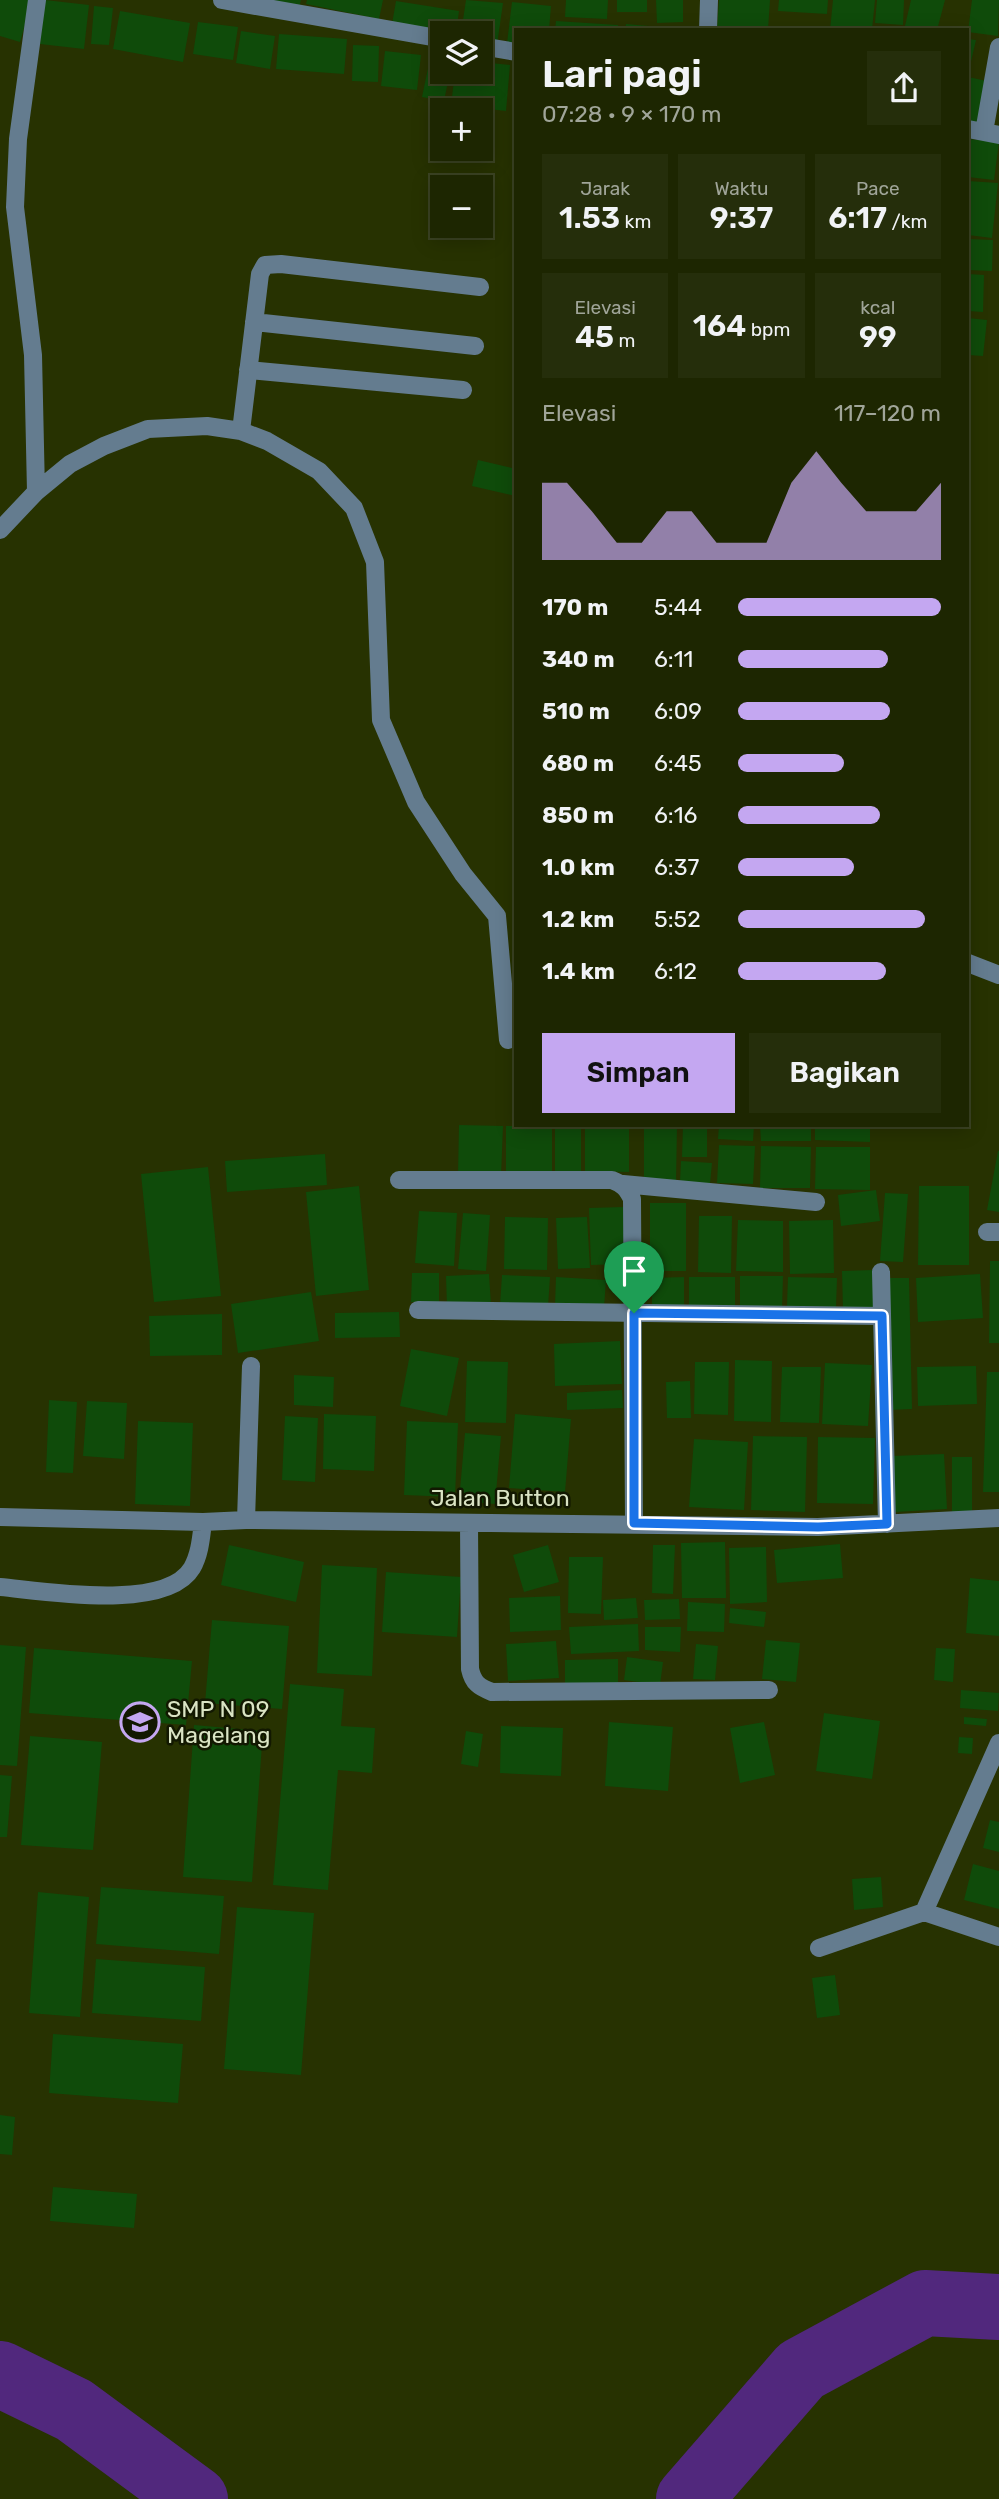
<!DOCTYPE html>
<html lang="id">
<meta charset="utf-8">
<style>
:root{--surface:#1d2601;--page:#252e0b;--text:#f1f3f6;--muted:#a0a599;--line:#3b4323;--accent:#c4a7f1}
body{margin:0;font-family:Rubik,sans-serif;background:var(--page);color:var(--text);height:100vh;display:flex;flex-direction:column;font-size:26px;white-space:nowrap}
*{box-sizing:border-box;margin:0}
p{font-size:23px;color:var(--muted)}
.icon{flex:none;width:38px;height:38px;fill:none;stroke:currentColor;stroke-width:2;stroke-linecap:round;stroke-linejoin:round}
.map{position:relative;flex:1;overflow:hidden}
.details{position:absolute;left:514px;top:28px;width:455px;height:1099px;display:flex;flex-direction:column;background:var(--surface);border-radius:0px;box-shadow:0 4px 18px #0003,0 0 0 2px var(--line)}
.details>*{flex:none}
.controls{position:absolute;left:430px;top:21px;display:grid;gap:14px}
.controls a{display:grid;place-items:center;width:63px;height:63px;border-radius:0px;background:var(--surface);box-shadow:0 4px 18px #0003,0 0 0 2px var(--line);font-size:35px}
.pin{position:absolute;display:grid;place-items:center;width:60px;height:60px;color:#fff;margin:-72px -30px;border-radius:50% 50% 50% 0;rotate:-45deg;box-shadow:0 0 7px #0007}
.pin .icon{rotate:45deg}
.round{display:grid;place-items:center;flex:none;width:74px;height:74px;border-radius:0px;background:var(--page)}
.summary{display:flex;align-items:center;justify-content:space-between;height:119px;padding:0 28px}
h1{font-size:38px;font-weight:600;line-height:52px}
.metrics{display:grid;grid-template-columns:repeat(3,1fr);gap:10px;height:119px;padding:7px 28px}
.metrics div{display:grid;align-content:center;border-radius:0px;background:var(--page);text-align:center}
.metrics b{font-size:30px;font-weight:600}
.metrics small{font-size:19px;font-weight:400}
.metrics p{font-size:19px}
.chart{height:196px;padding:14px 28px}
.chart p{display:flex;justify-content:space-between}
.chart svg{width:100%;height:126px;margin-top:7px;fill:var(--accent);opacity:.7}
.button{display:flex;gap:14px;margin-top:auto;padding:14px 28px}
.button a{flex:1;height:80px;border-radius:0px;background:var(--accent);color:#111;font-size:28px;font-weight:600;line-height:80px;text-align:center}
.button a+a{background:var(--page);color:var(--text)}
ul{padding:0 28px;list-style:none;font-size:23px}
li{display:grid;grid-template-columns:112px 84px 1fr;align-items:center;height:52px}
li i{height:18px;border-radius:9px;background:var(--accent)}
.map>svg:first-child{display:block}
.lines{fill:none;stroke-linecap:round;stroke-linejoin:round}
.river{stroke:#51287d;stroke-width:66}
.building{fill:#0f4b0a}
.minor{stroke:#647c8f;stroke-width:18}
.route-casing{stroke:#fff;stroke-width:14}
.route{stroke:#1a73e8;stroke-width:9}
.labels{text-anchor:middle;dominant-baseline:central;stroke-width:5;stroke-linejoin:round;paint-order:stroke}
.street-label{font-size:23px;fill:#dae4c4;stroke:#121801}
.poi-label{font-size:23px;fill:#dae4c4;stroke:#121801;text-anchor:start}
</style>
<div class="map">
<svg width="999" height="2499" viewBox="0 0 999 2499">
<rect width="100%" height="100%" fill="#273201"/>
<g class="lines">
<path class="river" d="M0 2374 74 2410 195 2499
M689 2499 801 2370 925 2303 999 2307"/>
</g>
<path class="building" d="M0 0H32L20 42 0 36Z
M45 0 89 5 84 49 40 44Z
M260 0H301L299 8Z
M307 0H383L379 19 306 4Z
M466 0 503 3 497 45 481 42V33H461Z
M566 0H608L607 19 565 17Z
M617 0H647V12H617Z
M656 0H683V22L657 23Z
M719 0H770L768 30H717Z
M779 0H828L827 14 778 11Z
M833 0H875L872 30H830Z
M877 0H904L903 25 875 23Z
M911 0H945L937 30H904Z
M972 0H999L998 36 968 32Z
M396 1 459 11 456 33 392 24Z
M512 2 551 6 549 30H516V44L507 43Z
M94 6 113 8 109 45 91 44Z
M120 11 190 23 183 62 113 49Z
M556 21 618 25V30H555Z
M198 22 238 27 233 60 193 54Z
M626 24 672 28V30H625Z
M241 31 275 36 270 69 236 63Z
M279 34 347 39 344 74 276 69Z
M968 39 976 40 970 66 968 65Z
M353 45 379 46 378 82 352 81Z
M385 51 421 55 417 90 381 86Z
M431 54 443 57V72H450L444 101 422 97Z
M481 62 510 65 506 111 451 105 455 72H481Z
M968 77 987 81 978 127 968 125Z
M968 139 999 142 994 180 968 177Z
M968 181 998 183 992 238 968 235Z
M968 239 993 240 992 271 968 270Z
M968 274 984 275 983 312 968 311Z
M968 318 987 320 983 356 968 355Z
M478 460 516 469V496L472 486Z
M459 1125 503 1126 501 1176 458 1175Z
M555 1125H581V1171H555Z
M585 1125H629V1172L585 1171Z
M644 1125H677L676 1183H644Z
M683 1125H707V1157H682Z
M719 1125H754L753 1141 718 1139Z
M760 1125H811V1141H761Z
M815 1125H870V1142L815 1140Z
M506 1126H552V1174L506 1173Z
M719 1145 755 1146 753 1184 717 1183Z
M761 1146 811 1147 810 1188H760Z
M816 1147H870V1190L815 1189Z
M998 1151H999V1212L987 1210Z
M325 1154 327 1185 227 1192 225 1161Z
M681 1161 712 1163 710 1184 680 1182Z
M208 1167 221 1296 154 1302 141 1174Z
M359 1186 369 1290 316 1296 306 1192Z
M919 1186H969V1265H918Z
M876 1190 880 1221 841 1226 838 1195Z
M885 1193 908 1194 903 1262 880 1261Z
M650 1203H686V1271H650Z
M624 1207 626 1264 591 1265 589 1208Z
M419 1211 457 1213 454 1266 415 1263Z
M463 1213 490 1215 486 1271 458 1269Z
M699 1216H732L731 1273 698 1272Z
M505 1217 548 1218 547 1270 504 1269Z
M587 1217 590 1268 558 1269 556 1218Z
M738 1220 783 1221V1272L736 1271Z
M833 1220 834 1273 790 1274 789 1221Z
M990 1261H999V1343H989Z
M873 1270V1310H843L842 1271Z
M412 1273H439V1302H411Z
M489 1274 491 1305 447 1307 446 1276Z
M980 1274 983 1318 918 1322 916 1278Z
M502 1275 550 1277 548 1307 500 1305Z
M740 1276H783L782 1310 740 1309Z
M556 1277 606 1280 604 1308 555 1306Z
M684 1277V1307L652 1308V1278Z
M689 1277H735V1308L689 1307Z
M788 1277 837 1278 836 1307 787 1306Z
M886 1278H909L912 1409 889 1410Z
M311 1292 319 1341 238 1353 231 1304Z
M399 1312 400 1337 335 1338V1313Z
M222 1314V1355L150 1356 149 1316Z
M620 1341 622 1384 555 1386 554 1344Z
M411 1349 459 1358 447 1416 400 1406Z
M735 1360 772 1361 771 1422 734 1421Z
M467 1361 508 1362 506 1423 465 1422Z
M695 1362H729L728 1415 694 1414Z
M825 1363 872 1365 868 1426 822 1424Z
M976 1366 977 1404 918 1406 917 1367Z
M782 1367H821L819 1423 780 1422Z
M987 1372H999V1492H983Z
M294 1375 334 1377 333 1407 294 1405Z
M690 1381 691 1418H667L666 1382Z
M622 1390 623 1408 567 1410V1393Z
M49 1400 77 1402 73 1473 46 1472Z
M87 1401 127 1403 124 1459 83 1456Z
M324 1414 376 1416 374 1471 323 1469Z
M515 1414 571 1419 565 1492 509 1488Z
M285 1416 318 1418 315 1482 282 1480Z
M138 1421 193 1423 190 1506 135 1504Z
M407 1421 458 1423 455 1497 404 1495Z
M465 1433 501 1436 495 1504 459 1501Z
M753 1436 807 1437 805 1512 751 1510Z
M818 1437 875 1438 873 1504 817 1503Z
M694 1439 748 1442 744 1510 689 1507Z
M944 1454 947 1509 895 1512 892 1456Z
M952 1457H972V1515H952Z
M725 1542 726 1598H682L681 1543Z
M840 1544 843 1578 777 1583 774 1550Z
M229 1545 304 1562 296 1602 221 1585Z
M548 1545 559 1582 524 1592 513 1555Z
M653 1545H675L673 1594 652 1593Z
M766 1547 767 1602 730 1604 729 1548Z
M569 1557H603L601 1614 568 1613Z
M322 1565 377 1568 372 1676 317 1673Z
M386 1572 461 1577 457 1637 382 1632Z
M970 1578 999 1581V1636L966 1633Z
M560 1596 561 1630 510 1632 509 1598Z
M636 1598 638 1618 604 1620 603 1600Z
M679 1599 680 1619 645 1620 644 1600Z
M688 1602 725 1604 724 1632 687 1631Z
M730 1608 766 1612 764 1627 729 1623Z
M212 1620 289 1626 282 1709 205 1703Z
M638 1624 639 1651 571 1654 569 1627Z
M645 1627H681L680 1652 645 1650Z
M766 1640 800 1643 796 1682 762 1679Z
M556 1641 559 1678 508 1681 506 1644Z
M696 1644 718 1646 715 1680 693 1679Z
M0 1645 26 1647 17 1766 0 1765Z
M34 1648 192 1661 186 1725 29 1713Z
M936 1648 955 1649 953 1682 934 1680Z
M627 1657 663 1662 660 1685 624 1680Z
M618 1659V1684H565V1660Z
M290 1684 344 1689 341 1726 375 1728 372 1773 338 1770 328 1890 273 1885Z
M961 1690 999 1693 998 1711 960 1708Z
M824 1713 880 1721 872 1779 816 1771Z
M964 1717 987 1719 986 1726 964 1724Z
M609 1722 673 1727 668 1791 605 1786Z
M764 1722 775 1775 740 1783 730 1728Z
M194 1725 263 1731 252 1882 183 1877Z
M501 1726 563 1728 561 1776 500 1773Z
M466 1731 483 1734 478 1767 461 1764Z
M30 1736 102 1742 93 1850 21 1845Z
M959 1737 973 1738 972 1754 958 1753Z
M0 1775 12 1776 7 1837H0Z
M990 1820 999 1822V1852L983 1848Z
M973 1864 999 1871V1909L964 1900Z
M881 1877 883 1907 854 1910 852 1879Z
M101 1887 224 1896 219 1954 96 1944Z
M38 1892 89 1897 80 2017 29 2013Z
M237 1907 314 1913 301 2075 224 2069Z
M96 1959 205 1967 201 2021 92 2013Z
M835 1975 840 2015 817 2018 812 1978Z
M53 2034 183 2044 178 2103 49 2093Z
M0 2115 15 2117 12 2155 0 2154Z
M53 2187 137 2194 134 2228 50 2221Z"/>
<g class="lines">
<path class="minor" d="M222 0 443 39
M708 30 709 0
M481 46 516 52
M968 129 999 135
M984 132 999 47
M254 322 475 346
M248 370 463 390
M241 431 260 274 265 265 281 264 480 287
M36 492 70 464 104 446 148 429 207 426 241 431 267 441 319 471 354 508 375 562 381 720 416 802 463 874 497 916 508 1040
M0 530 36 492 33 355 15 207 18 139 37 0
M968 963 999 975
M399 1180H612C623 1184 627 1189 632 1199L634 1523
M623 1184 816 1202
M987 1232H999
M881 1272 887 1524
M418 1310 882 1316
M0 1517 203 1522 246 1520 818 1527 999 1518
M246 1520 251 1366
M469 1523 470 1669C473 1683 479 1687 492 1692L769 1690
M0 1587C44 1591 166 1612 192 1568 200 1554 201 1538 203 1522
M924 1912 999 1937
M819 1948 924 1912 999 1743"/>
</g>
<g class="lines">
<g class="route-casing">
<path id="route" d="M634 1313 882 1316 887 1524 818 1527 634 1523Z"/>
</g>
<use href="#route" class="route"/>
</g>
<defs>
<g id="school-ring" transform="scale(2.0125)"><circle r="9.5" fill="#121801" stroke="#c4a7f1" stroke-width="1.5"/><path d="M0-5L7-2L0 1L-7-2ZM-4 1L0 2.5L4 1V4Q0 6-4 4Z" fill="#c4a7f1"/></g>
</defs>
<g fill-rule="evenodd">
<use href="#school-ring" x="140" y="1722"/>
</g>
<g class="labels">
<g class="street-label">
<text x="500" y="1498">Jalan Button</text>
</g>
<g class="poi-label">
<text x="167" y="1709">SMP N 09<tspan x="167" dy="26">Magelang</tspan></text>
</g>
</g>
</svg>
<div class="controls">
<a><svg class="icon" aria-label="layers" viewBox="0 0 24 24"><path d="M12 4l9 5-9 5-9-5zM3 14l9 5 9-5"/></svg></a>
<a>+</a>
<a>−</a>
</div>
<div class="pin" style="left:634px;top:1313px;background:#1e9e55"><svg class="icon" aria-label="arrive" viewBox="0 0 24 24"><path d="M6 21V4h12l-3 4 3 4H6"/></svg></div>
<section class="details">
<div class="summary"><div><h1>Lari pagi</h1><p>07:28 · 9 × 170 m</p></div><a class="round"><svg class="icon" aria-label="share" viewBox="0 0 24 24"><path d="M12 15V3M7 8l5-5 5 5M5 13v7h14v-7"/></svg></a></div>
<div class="metrics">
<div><p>Jarak</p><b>1.53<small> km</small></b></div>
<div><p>Waktu</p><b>9:37</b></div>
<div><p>Pace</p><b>6:17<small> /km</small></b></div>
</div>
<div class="metrics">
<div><p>Elevasi</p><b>45<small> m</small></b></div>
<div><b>164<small> bpm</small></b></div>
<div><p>kcal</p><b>99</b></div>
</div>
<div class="chart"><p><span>Elevasi</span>117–120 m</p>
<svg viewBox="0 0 160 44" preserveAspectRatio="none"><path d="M0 44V17L10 17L20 27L30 38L40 38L50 27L60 27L70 38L80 38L90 38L100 17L110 6L120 17L130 27L140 27L150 27L160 17V44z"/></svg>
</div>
<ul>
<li><b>170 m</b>5:44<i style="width:100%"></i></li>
<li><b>340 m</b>6:11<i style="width:74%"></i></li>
<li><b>510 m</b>6:09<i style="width:75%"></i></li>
<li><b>680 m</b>6:45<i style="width:52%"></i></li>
<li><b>850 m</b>6:16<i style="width:70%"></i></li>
<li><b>1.0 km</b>6:37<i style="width:57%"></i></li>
<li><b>1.2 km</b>5:52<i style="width:92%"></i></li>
<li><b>1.4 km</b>6:12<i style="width:73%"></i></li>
</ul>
<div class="button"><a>Simpan</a><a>Bagikan</a></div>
</section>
</div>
